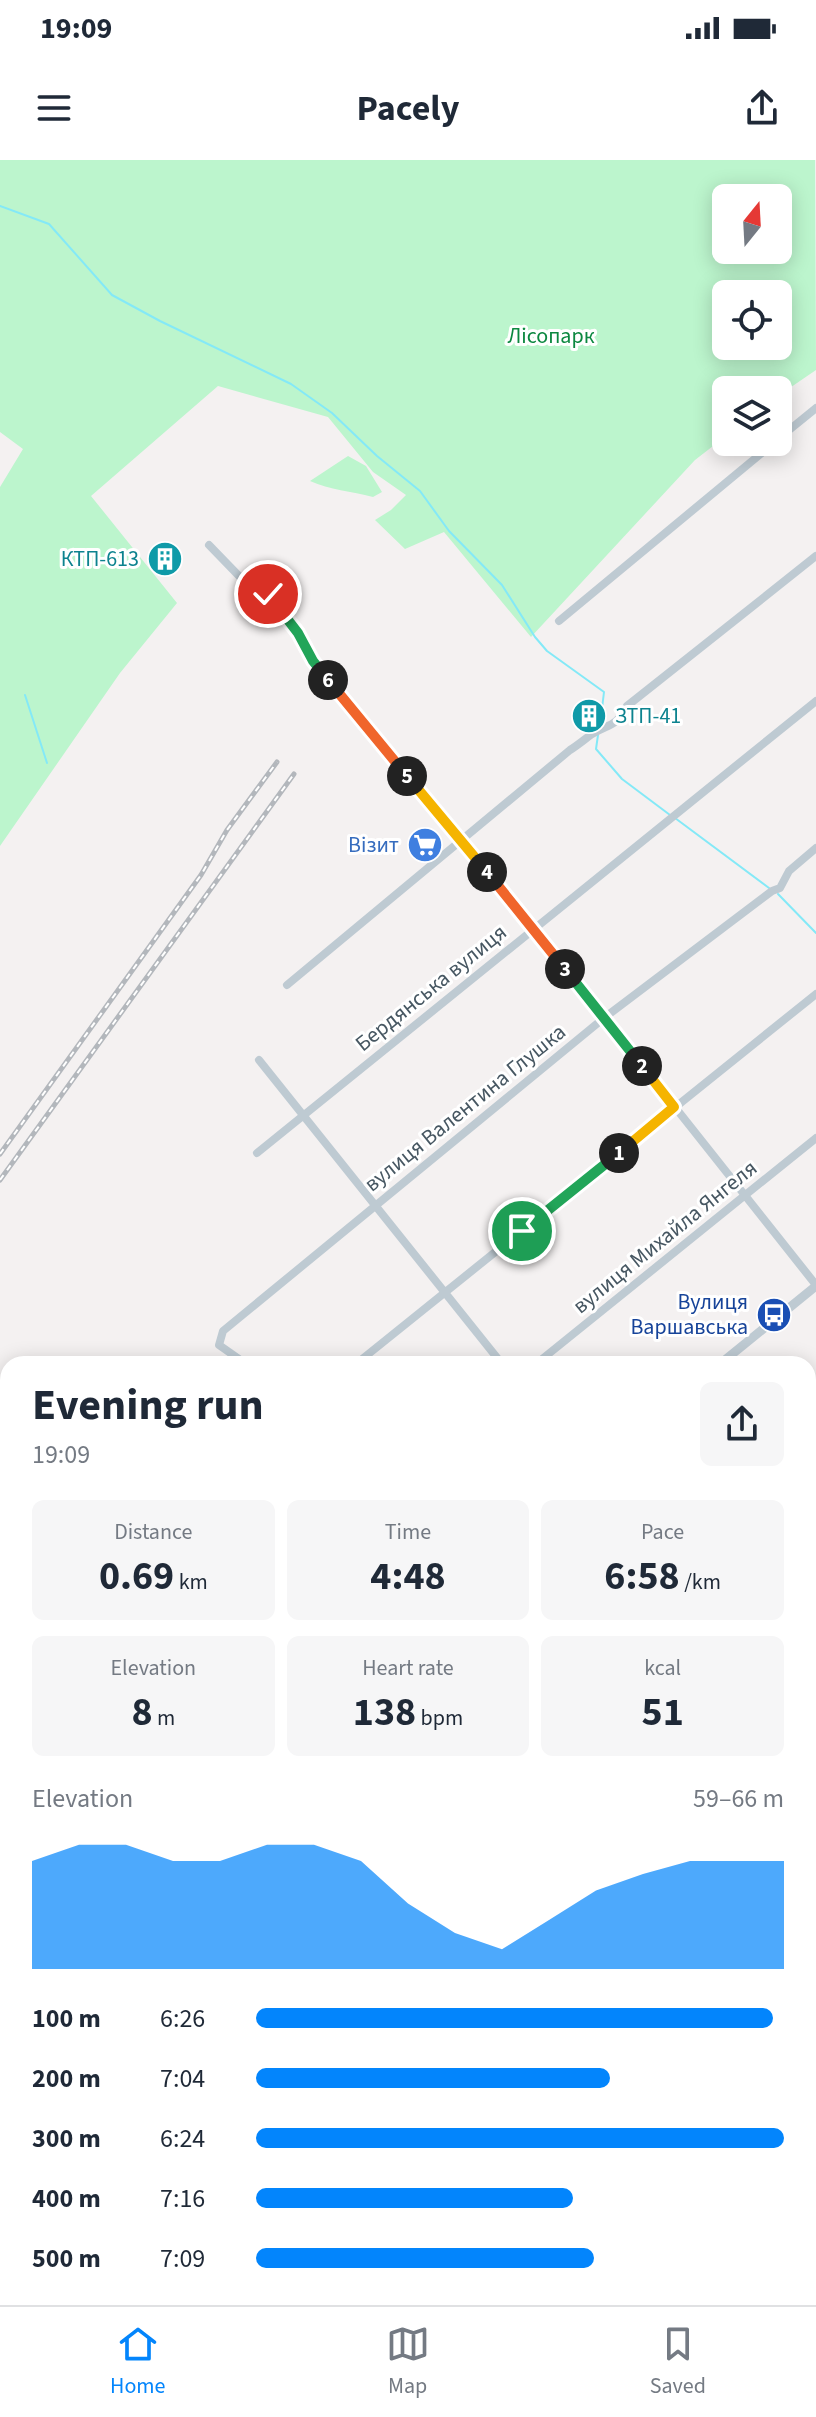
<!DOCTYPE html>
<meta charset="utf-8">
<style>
:root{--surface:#fff;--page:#f6f6f7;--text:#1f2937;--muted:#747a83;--line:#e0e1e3;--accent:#0385fc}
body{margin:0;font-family:"Source Sans 3",sans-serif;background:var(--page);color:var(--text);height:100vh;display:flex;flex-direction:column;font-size:30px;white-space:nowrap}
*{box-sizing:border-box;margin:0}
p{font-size:26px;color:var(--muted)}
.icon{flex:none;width:44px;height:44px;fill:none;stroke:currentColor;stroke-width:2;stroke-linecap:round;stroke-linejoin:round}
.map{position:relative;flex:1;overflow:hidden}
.sheet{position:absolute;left:0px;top:1196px;width:816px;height:950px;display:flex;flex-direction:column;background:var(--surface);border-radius:24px 24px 0 0;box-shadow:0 4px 20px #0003}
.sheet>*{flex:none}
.needle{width:52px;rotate:18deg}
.controls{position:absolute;left:712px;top:24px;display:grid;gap:16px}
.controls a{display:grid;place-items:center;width:80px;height:80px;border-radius:12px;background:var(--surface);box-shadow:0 4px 20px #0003;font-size:40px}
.pin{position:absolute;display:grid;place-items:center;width:68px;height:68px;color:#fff;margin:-34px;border:4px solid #fff;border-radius:50%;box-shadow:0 2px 8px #0007}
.km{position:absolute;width:40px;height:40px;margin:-20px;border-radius:50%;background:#222;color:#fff;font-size:22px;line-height:40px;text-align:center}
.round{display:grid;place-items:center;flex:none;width:84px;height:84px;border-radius:12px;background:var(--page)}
.head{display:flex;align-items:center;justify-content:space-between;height:136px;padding:0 32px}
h1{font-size:44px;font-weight:700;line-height:60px}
.metrics{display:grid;grid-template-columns:repeat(3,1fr);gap:12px;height:136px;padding:8px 32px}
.metrics div{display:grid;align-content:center;border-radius:12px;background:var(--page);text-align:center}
.metrics b{font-size:40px;font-weight:700}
.metrics small{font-size:22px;font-weight:400}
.metrics p{font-size:22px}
.chart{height:224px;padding:16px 32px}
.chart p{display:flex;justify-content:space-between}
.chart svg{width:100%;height:144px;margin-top:8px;fill:var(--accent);opacity:.7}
ul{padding:0 32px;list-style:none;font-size:26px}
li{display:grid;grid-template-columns:128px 96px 1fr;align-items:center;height:60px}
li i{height:20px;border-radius:10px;background:var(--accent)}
.status{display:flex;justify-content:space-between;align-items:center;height:56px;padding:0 40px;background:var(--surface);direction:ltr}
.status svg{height:22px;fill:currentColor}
header{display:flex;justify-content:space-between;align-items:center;height:104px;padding:0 32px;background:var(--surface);font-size:36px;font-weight:700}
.tab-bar{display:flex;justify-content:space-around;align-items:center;height:112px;border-top:2px solid var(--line);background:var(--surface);font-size:22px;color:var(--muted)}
.tab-bar a{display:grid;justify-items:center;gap:4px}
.tab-bar .selected{color:var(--accent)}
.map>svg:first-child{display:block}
.green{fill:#bcf5cd;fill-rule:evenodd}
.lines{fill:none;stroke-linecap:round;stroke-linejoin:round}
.stream{stroke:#84e9f7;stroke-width:2}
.minor{stroke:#becad2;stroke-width:8}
.tertiary{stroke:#becad2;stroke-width:9}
.rail-casing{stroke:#b3b7bc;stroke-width:5}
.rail{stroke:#fff;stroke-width:2;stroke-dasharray:6;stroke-linecap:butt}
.split-1-casing{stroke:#fff;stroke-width:16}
.split-2-casing{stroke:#fff;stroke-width:16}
.split-3-casing{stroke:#fff;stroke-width:16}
.split-4-casing{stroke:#fff;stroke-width:16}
.split-5-casing{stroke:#fff;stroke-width:16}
.split-6-casing{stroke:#fff;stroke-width:16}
.split-7-casing{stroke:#fff;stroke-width:16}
.split-1{stroke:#22a559;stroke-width:10}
.split-2{stroke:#f5b400;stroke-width:10}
.split-3{stroke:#22a559;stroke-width:10}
.split-4{stroke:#f0652b;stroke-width:10}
.split-5{stroke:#f5b400;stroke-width:10}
.split-6{stroke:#f0652b;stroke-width:10}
.split-7{stroke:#22a559;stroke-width:10}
.labels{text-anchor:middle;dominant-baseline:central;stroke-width:6;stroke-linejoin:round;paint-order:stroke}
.park-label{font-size:22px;fill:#0c8840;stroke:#fff}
.culture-label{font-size:22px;fill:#0d838f;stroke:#fff;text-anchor:end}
.shop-label{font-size:22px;fill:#366cbe;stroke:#fff;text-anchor:end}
.street-label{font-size:22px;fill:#475762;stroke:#fff}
.transit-label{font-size:22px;fill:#164399;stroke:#fff;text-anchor:end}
</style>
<div class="status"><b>19:09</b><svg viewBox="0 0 49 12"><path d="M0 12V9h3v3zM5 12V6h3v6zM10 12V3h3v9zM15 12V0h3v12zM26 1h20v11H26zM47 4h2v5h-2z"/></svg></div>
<header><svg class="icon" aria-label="menu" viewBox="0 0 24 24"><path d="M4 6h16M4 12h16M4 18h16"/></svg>Pacely<svg class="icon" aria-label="share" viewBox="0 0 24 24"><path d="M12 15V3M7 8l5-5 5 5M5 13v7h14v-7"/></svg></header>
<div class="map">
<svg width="816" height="2145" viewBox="0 0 816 2145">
<rect width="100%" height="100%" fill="#f4f1f1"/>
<path class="green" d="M0 0H815L816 210 778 236V230H726V276L695 300 531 477 444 372 405 389 375 360 391 350 406 335 373 312 328 257 218 226 91 336 177 443 120 513 0 686V327L23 289 0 272ZM726 38H778V90H726ZM726 134H778V186H726Z
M348 296 366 306 382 332 373 337C351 331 330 330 310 321Z"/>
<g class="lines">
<path class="stream" d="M0 46 49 64 112 135 160 161 291 224 332 253 377 296 420 331 449 371 502 425 535 477 547 491 604 532 600 565
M25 535 47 603
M598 575 596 589 622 619 670 655
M675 658 769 728
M778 734 816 773"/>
<path class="minor" d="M778 279 816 248
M209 385 239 416 268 434 298 473 313 501 533 768 816 1125
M559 461 775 282
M287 825 570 590C578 585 585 579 592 574 610 563 615 568 627 546L816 396
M259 900 502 1204
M257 993 816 541
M246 1204 219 1185 223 1171 604 858 772 731 780 728 789 711 816 688
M356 1204 816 834
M536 1204 816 978
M808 1282 816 1275
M808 1425 816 1419
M0 1478 8 1483
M808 1566 816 1559
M0 1571 8 1581
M808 1586 816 1596
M0 1605 8 1600
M0 1672 8 1684
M808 1701 816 1695
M0 1836 8 1852
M808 1844 816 1837
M808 1991 816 1984
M808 2064 816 2074
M0 2096 8 2108
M808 2126 816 2120
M27 2138 32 2145
M550 2138 556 2145
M617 2145 625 2138
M784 2145 793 2138"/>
<path class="tertiary" d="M720 1204 816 1126"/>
<g class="rail-casing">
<path id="rail" d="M0 994 201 715 227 670 277 602
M0 1020 294 614
M0 1927 8 1941
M0 2001 8 2013
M97 2138 102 2145
M135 2138 140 2145"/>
</g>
<use href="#rail" class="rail"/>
</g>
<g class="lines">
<g class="split-1-casing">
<path id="split-1" d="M522 1071 619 993"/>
</g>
<g class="split-2-casing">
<path id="split-2" d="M619 993 674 947 642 906"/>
</g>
<g class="split-3-casing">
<path id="split-3" d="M565 809 642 906"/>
</g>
<g class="split-4-casing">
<path id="split-4" d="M487 712 565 809"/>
</g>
<g class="split-5-casing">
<path id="split-5" d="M407 616 487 712"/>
</g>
<g class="split-6-casing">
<path id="split-6" d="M328 520 407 616"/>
</g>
<g class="split-7-casing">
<path id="split-7" d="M268 434 298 473 313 501 328 520"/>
</g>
<use href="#split-1" class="split-1"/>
<use href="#split-2" class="split-2"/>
<use href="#split-3" class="split-3"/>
<use href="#split-4" class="split-4"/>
<use href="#split-5" class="split-5"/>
<use href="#split-6" class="split-6"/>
<use href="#split-7" class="split-7"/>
</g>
<defs>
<g id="building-disc" transform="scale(1.8)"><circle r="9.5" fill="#0f9aa8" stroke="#fff"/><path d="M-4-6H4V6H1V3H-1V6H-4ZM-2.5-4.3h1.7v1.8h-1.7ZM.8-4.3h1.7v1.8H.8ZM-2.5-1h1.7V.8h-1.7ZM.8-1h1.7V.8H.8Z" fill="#fff"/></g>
<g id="supermarket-disc" transform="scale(1.8)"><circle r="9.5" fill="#3f7fe0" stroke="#fff"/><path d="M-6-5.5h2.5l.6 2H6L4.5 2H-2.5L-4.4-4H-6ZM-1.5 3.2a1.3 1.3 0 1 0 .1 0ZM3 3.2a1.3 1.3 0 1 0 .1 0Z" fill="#fff"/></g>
<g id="bus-disc" transform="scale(1.8)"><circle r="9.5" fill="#1a4fb4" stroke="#fff"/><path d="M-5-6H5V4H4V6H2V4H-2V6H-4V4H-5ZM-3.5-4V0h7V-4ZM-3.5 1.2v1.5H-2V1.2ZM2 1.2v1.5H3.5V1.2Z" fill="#fff"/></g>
</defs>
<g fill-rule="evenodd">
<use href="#building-disc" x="165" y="399"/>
<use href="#building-disc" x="589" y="556"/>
<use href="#supermarket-disc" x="425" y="685"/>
<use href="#bus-disc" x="774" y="1155"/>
</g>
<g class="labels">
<g class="park-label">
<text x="551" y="176">Лісопарк</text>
</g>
<g class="culture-label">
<text x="139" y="399">КТП-613</text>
<text x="615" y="556" text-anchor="start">ЗТП-41</text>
</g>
<g class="shop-label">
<text x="399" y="685">Візит</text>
</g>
<g class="street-label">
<text transform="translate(431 828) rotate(-39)">Бердянська вулиця</text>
<text transform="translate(465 948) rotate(-39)">вулиця Валентина Глушка</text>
<text transform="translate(665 1077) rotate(-39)">вулиця Михайла Янгеля</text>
</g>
<g class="transit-label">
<text x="748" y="1142">Вулиця<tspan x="748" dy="25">Варшавська</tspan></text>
</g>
</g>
</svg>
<div class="controls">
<a><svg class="needle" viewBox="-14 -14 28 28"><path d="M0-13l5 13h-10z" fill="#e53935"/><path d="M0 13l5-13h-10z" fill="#747a83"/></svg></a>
<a><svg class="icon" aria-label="locate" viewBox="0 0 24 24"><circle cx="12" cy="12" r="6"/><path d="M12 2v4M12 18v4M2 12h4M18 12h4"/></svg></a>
<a><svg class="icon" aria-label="layers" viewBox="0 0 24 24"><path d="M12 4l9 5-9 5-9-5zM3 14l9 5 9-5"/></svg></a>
</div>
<div class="pin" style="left:522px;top:1071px;background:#1e9e55"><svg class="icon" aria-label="arrive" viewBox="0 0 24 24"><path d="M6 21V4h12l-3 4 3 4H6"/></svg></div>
<div class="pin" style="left:268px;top:434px;background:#d93025"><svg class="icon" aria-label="check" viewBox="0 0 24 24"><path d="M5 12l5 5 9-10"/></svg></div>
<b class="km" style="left:619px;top:993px">1</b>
<b class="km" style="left:642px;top:906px">2</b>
<b class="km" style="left:565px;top:809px">3</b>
<b class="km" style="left:487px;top:712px">4</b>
<b class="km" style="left:407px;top:616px">5</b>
<b class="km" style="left:328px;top:520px">6</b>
<section class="sheet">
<div class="head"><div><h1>Evening run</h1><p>19:09</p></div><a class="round"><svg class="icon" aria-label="share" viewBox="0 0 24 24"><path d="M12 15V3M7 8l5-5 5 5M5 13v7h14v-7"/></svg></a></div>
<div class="metrics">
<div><p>Distance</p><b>0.69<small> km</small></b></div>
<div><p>Time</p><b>4:48</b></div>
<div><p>Pace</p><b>6:58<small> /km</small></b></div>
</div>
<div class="metrics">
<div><p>Elevation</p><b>8<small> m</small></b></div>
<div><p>Heart rate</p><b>138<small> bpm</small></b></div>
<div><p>kcal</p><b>51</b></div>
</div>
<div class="chart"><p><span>Elevation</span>59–66 m</p>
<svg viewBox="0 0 160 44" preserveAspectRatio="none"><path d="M0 44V11L10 6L20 6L30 11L40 11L50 6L60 6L70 11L80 24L90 33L100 38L110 29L120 20L130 15L140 11L150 11L160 11V44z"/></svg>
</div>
<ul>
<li><b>100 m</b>6:26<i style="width:98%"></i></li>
<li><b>200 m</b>7:04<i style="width:67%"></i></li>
<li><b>300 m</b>6:24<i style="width:100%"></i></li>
<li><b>400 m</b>7:16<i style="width:60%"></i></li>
<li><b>500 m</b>7:09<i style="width:64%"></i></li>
</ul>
</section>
</div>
<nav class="tab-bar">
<a class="selected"><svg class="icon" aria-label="home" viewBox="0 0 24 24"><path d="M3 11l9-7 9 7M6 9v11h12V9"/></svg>Home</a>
<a><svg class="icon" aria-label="map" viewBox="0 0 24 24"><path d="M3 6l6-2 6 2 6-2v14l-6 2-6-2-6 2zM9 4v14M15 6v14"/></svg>Map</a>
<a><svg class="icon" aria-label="saved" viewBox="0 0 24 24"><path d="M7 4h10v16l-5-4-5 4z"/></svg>Saved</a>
</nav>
